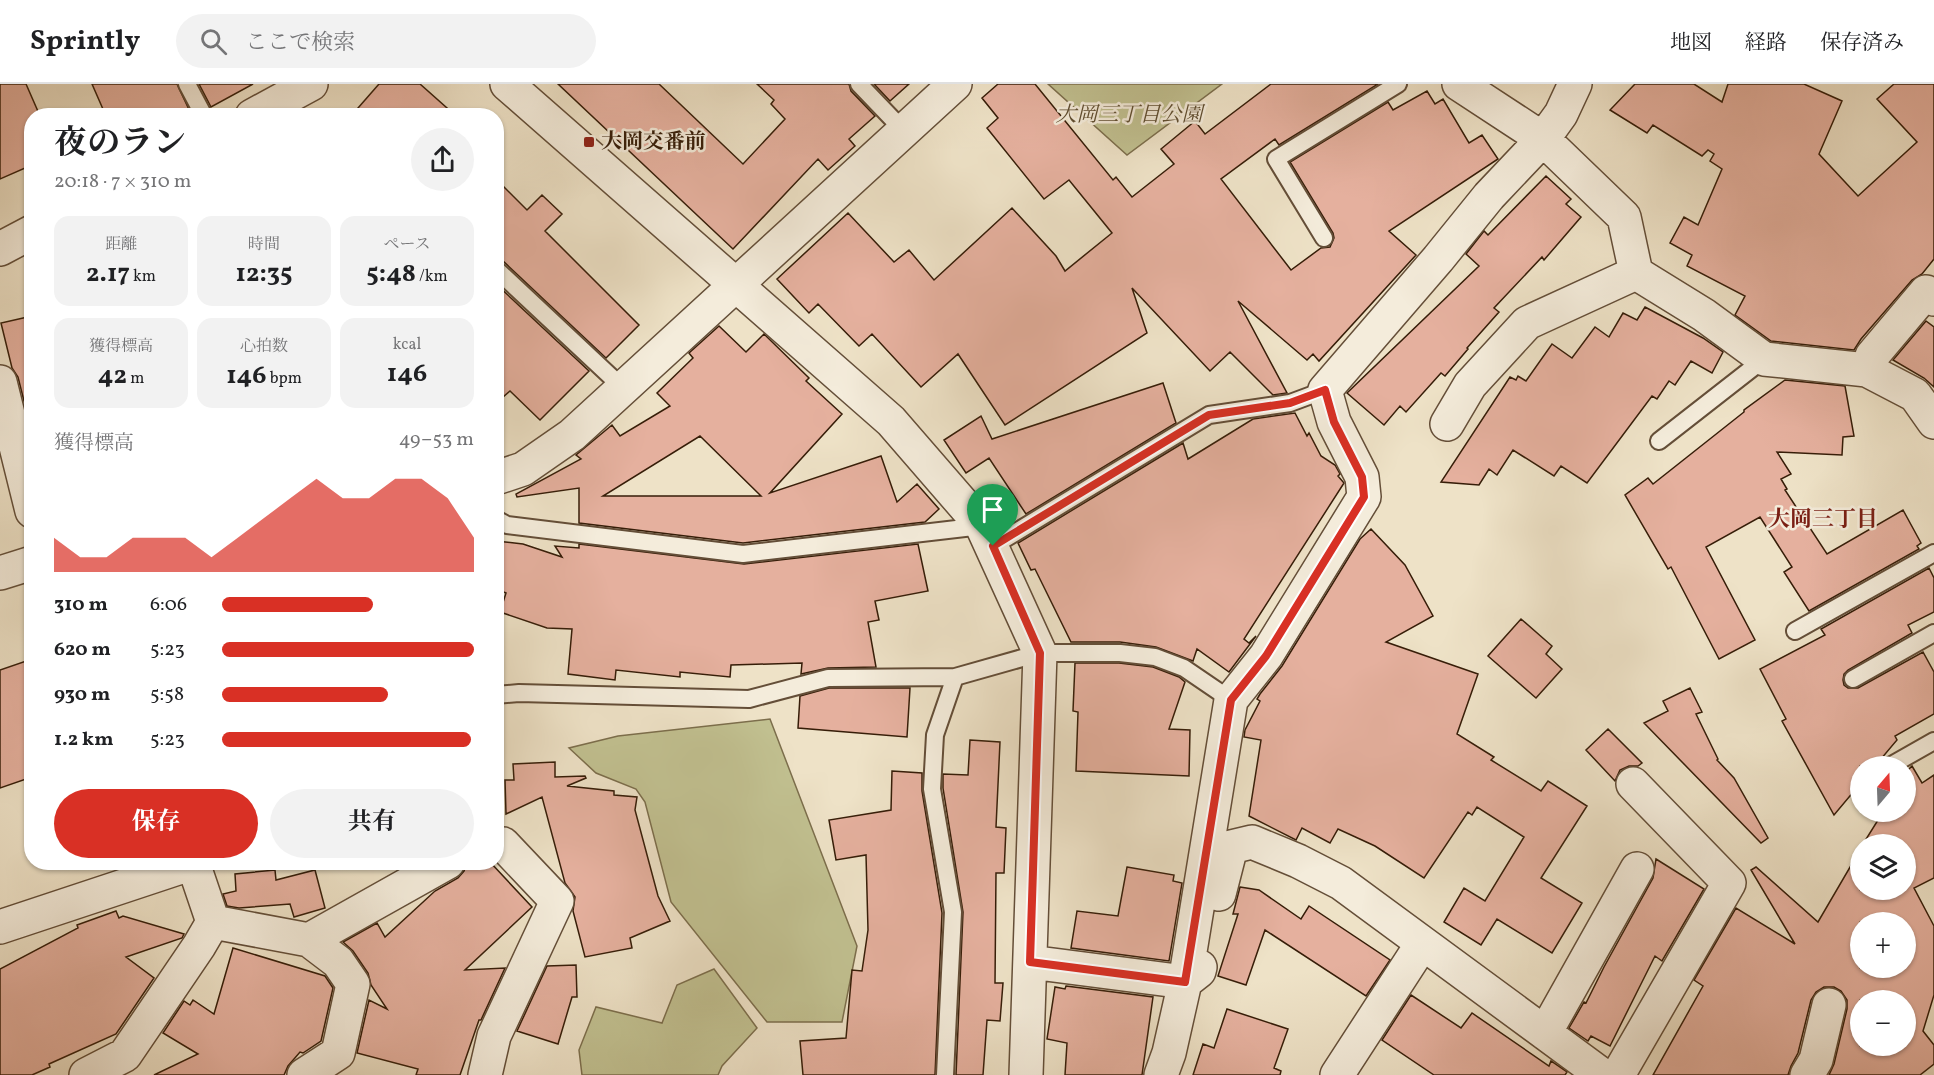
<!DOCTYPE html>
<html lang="ja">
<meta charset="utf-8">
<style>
:root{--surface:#fff;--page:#f2f2f2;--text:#202124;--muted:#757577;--line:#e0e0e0;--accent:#d93025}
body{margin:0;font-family:Vollkorn,"Noto Serif JP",serif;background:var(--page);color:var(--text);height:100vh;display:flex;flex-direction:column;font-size:22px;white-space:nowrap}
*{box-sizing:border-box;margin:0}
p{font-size:20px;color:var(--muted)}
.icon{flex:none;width:33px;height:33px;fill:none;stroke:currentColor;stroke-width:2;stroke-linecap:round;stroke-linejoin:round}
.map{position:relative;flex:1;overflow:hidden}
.drawer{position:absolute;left:24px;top:24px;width:480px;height:762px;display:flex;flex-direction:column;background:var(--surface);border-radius:24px;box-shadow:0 2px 4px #0004}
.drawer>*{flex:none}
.needle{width:39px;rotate:19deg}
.controls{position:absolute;left:1850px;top:672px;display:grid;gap:12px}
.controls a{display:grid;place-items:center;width:66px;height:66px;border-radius:50%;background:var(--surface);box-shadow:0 2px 4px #0004;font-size:30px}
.pin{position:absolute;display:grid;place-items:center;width:51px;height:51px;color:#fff;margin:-62px -26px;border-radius:50% 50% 50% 0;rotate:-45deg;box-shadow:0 0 6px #0007}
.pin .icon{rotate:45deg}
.round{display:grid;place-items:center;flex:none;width:63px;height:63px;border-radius:32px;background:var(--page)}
.head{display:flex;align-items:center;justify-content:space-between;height:102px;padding:0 30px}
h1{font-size:33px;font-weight:700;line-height:45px}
.figures{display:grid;grid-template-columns:repeat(3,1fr);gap:9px;height:102px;padding:6px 30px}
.figures div{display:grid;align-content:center;border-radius:15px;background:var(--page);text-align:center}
.figures b{font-size:26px;font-weight:700}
.figures small{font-size:16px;font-weight:400}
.figures p{font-size:16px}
.chart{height:168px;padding:12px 30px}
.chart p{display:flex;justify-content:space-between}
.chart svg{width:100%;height:108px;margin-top:6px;fill:var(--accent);opacity:.7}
.cta{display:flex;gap:12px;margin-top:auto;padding:12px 30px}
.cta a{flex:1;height:69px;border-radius:36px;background:var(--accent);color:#fff;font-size:24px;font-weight:700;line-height:69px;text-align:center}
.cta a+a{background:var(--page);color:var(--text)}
ul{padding:0 30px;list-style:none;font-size:20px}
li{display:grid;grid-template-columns:96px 72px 1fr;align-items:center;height:45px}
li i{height:15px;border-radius:8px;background:var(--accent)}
header{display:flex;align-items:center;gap:36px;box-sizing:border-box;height:84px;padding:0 30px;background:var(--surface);border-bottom:2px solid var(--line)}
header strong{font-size:28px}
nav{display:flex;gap:33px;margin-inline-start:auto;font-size:21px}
.search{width:420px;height:54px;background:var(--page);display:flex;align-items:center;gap:15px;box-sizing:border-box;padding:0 21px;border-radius:33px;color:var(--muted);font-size:22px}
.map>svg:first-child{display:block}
.green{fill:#c1c090;stroke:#7c6e4c;stroke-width:1.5}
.building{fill:#e5b09e;stroke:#361d08;stroke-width:1.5;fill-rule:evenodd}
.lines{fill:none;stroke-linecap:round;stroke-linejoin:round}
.service-casing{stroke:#644e38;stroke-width:20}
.minor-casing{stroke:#644e38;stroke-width:36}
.service{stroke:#f4ecdb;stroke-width:16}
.minor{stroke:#f4ecdb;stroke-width:33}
.route-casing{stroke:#fff;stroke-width:12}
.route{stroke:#d93025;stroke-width:8}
.poi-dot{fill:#8f2418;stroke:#f4ecdb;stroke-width:2}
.labels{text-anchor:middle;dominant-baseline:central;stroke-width:5;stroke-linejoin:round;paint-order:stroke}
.park-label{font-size:21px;font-style:italic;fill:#604e31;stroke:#f4ecdb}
.poi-label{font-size:21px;font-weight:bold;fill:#361d08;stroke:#f4ecdb;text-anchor:start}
.neighbourhood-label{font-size:22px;font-weight:bold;fill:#7a1f14;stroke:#f4ecdb}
</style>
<header>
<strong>Sprintly</strong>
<div class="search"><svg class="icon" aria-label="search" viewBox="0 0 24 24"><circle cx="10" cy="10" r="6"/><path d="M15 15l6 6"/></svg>ここで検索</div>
<nav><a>地図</a><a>経路</a><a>保存済み</a></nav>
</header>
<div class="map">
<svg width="1934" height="991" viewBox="0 0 1934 991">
<rect width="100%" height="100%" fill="#eee2c7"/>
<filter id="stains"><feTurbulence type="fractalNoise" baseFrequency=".00333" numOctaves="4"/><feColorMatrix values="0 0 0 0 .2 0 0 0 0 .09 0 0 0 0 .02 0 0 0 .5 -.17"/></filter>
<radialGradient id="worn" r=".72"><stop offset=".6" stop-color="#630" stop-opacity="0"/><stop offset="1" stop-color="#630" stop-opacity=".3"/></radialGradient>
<path class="green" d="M1048 0H1222L1127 71Z
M770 635 857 862 842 938H767L671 818 645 718 636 705 596 689 569 664 618 652Z
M714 885 757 944 722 982 718 991H582L579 966 596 923 662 939 677 901Z"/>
<path class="building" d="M0 0H26L40 32H32V81L0 95Z
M92 0H177L192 32H106Z
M199 0H253L211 23Z
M379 0H420L456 32H351Z
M558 0H659L743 80 785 35 771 20 774 16 757 0H849L851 7 875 32 849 55 855 62 828 86 818 75 733 165Z
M874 0H909L890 17Z
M998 0H1035L1113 96 1116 93 1132 113 1174 80 1161 65 1195 37 1205 50 1271 0H1378L1279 61 1275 55 1221 95 1291 186 1321 164 1330 163 1334 154 1333 149 1290 78 1388 18 1393 26 1427 7 1435 20 1443 15 1469 59 1482 51 1498 75 1389 147 1416 171 1319 277 1313 270 1307 276 1238 217 1287 309 1273 311 1230 268 1210 287 1132 204 1147 249 1005 341 958 270 921 303 872 250 859 262 818 220 809 229 777 195 848 129 894 178 909 166 934 196 1012 124 1056 172 1065 187 1112 149 1069 96 1044 115 987 44 998 34 982 14Z
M1635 0H1694L1722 18 1728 0H1804L1842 17 1819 70 1858 112 1917 58 1877 15 1894 0H1934V175L1922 190 1912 196 1861 255 1854 266 1771 257 1735 231 1745 212 1687 182 1692 171 1670 159 1684 133 1698 141 1722 85 1710 77 1714 70 1708 66 1702 72 1653 41 1647 49 1610 26Z
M1546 92 1571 115 1566 120 1581 133 1544 176 1542 173 1494 224 1499 228 1467 264 1468 265 1445 292 1441 289 1406 328 1400 322 1384 341 1347 309 1479 182 1466 170 1484 147 1488 151Z
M496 95 527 126 542 111 562 130 545 147 639 241 606 274 503 177 496 175Z
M496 200 589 287 540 336 510 307 496 319Z
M1645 223 1703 254 1723 268 1712 289 1691 277 1675 301 1669 297 1657 315 1652 312 1587 399 1561 382 1554 392 1513 366 1497 391 1489 385 1479 401 1441 398 1510 293 1516 296 1518 292 1526 297 1552 260 1572 274 1595 243 1609 253 1623 229 1637 236Z
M32 232V320L25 321 18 293 12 284 1 239Z
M1926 237 1934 243V303L1924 294 1893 276Z
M719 242 746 268 764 250 809 294 806 297 842 330 770 409 881 372 897 418 917 400 939 425 925 438 743 459 579 439V404L517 413 516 410 581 375 576 371 612 341 620 352 670 322 657 309 693 274 689 269ZM700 352 761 412H603Z
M1785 296 1845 302 1854 352 1843 353 1842 371 1777 368 1791 390 1781 395 1787 405 1785 406 1827 470 1903 426 1921 459 1917 462 1919 465 1809 527 1784 488 1792 483 1760 433 1706 463 1755 556 1719 575 1671 483 1668 485 1625 411 1648 394 1653 400 1744 328V326Z
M1163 299 1176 339 1026 430 989 374 966 389 944 356 981 332 992 355Z
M1295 329 1307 352 1309 349 1321 372 1335 381 1340 390 1338 392 1344 399 1244 555 1249 559 1256 552 1229 588 1197 565 1193 577 1156 563 1120 558H1071L1035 485 1031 486 1018 459 1183 359 1188 375 1253 335Z
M1371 445 1405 481 1433 532 1386 558 1478 590 1457 650 1494 673 1491 676 1541 707 1548 697 1587 722 1541 794 1582 819 1552 869 1497 835 1481 861 1444 838 1464 804 1485 817 1524 753 1477 723 1472 731 1468 728 1424 794 1375 762 1338 745 1330 759 1302 744 1296 756 1249 732 1261 656 1244 653 1245 646 1260 617 1257 615 1260 610 1282 582 1360 455Z
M496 457 523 460 562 473 555 462 579 464V460L744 480 918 460 928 507 875 517 879 536 868 538 876 583 828 584 801 590 802 579 731 581 730 593 680 588V593L616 586 615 596 568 590 572 545 547 544 500 528 506 509 496 505Z
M1929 484 1934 494V528L1908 541 1912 549 1848 586 1844 590 1843 596 1844 601 1848 604H1858L1923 568 1934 588V630L1895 652 1897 656 1875 682H1860V700L1834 731 1782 637 1786 635 1760 585 1825 551 1821 545Z
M1521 535 1552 562 1546 570 1562 585 1536 614 1488 572Z
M32 575V693L0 704V586Z
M1075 579H1119L1153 583 1179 593 1185 598 1169 645 1190 646 1189 692 1076 687 1078 628 1073 627Z
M829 604H910L907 653 798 644 800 612Z
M1690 604 1702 628 1696 630 1718 675 1717 676 1734 694 1768 754 1761 759 1644 639 1668 627 1663 617Z
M1608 645 1642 679 1638 682H1629L1620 686 1615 697 1586 666Z
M970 656 1000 658 996 743 1006 744 1004 789H996L995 899H1003L1000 937 987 936 983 991H956L963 828 943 704V690L968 691Z
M555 678V693L585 692 586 694 567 702 614 707V711L637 713 635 726 658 812 670 837 630 854 632 864 585 873 573 827 575 813 565 799 542 713 506 730 505 696H514L513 680Z
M1912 682 1922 699 1934 691V794L1914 804 1934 842V911L1923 947 1934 961V980L1920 991H1829L1834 980 1847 925V916L1841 907 1834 903H1824L1816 908 1811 916 1798 969 1791 982 1788 991H1653L1703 902 1694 896 1736 824 1795 860 1751 786 1756 783 1818 838 1860 766V806H1905V760H1863L1883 728H1905V689ZM1860 838H1905V884H1860ZM1860 916H1905V962H1860Z
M892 687 922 689V707L942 829 935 991H803L800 957 846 954 852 886 862 887 868 846 866 771 836 776 829 736 891 726Z
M1656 775 1704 805 1662 877 1655 872 1610 962 1591 952 1588 957 1569 944 1584 918 1586 919 1604 883 1653 794Z
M467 778H490L532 823 465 886 505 884 481 936H479L460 991H416L418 985 357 969 369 916 387 925 371 901 368 889 353 867 343 858 377 839 385 853 435 807 458 794 464 787Z
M1127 783 1174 791 1173 797 1182 799 1169 877 1071 864 1077 827 1118 832Z
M275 786 276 796 315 786 325 824 294 833 290 820 239 824 227 822 223 810 236 807 235 790Z
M1240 803 1259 806 1301 835 1309 822 1390 876 1366 912 1265 846 1246 901 1218 892 1238 830H1233Z
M116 827 119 834 123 832 184 850 182 854 126 873 154 894 116 950 49 980 50 983 32 991H0V885L78 844 77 841Z
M233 864 325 892 333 904 321 957 303 969 300 968 288 982 284 991H154L198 970 163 949 184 917 190 921 193 916 214 930Z
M576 881 577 913H572L558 960 517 947 547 882Z
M1066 902 1153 913 1142 991H1065L1067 959 1047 955 1055 903 1065 905Z
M1411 911 1461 944 1472 929 1549 982 1551 977 1567 988 1565 991H1434L1382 956Z
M1227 925 1288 945 1274 984 1281 987 1280 991H1193L1203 960 1214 964Z"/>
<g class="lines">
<g class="service-casing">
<path id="service" d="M187 0 204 32
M859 0 903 46
M1324 154 1276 75 1398 0
M496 185 623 304
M1659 357 1764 275
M496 435 507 441 743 470 982 442
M993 462 1209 331 1290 319 1325 306
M1795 547 1934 469
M1853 595 1934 549
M496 611 519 609 749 615 828 594 955 593
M1890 682 1934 657
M945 991 953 828 932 705 935 651 955 593 1040 569H1120L1155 573 1184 584 1231 616"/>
</g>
<g class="minor-casing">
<path id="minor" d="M507 0 891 337 982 442 1040 569 1026 991
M1459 0 1543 55 1624 133 1636 189 1704 231 1764 275 1867 286 1915 311 1934 338
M252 32 311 0
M0 165 32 148
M1867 286 1872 272 1926 208 1934 215
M0 298 32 427
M1447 340 1470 301 1527 239 1636 189
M496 394 523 385 572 351 955 0
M0 489 32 479
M1219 810 1231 763 1252 758 1298 777 1341 799 1602 991
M213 838 309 856 338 878 353 900 338 969 304 991
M0 843 193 779 213 838 199 862 125 971 86 991
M309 856 448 778
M1030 878 1185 898 1199 887 1200 883
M1545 949 1637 785
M485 991 494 952 557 817 503 760H496
M1161 991 1169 969 1185 898 1231 616 1266 572 1364 413 1362 393 1334 338 1325 306 1438 175 1489 112 1543 55 1561 30 1575 0
M1337 991 1422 860
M1618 991 1729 799 1633 700
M1807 991 1816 976 1829 921"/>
</g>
<use href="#service" class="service"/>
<use href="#minor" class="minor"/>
</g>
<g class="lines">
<g class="route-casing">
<path id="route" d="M1325 306 1334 338 1362 393 1364 413 1266 572 1231 616 1185 898 1030 878 1040 569 993 462 1209 331 1290 319Z"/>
</g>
<use href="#route" class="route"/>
</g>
<rect class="poi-dot" x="583" y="52" width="12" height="12" rx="3"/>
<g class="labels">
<g class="park-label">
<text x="1129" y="31">大岡三丁目公園</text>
</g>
<g class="poi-label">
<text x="601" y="58">大岡交番前</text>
</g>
<g class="neighbourhood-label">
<text x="1823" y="436">大岡三丁目</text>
</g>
</g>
<rect width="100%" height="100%" filter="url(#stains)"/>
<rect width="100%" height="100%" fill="url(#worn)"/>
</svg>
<div class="controls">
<a><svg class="needle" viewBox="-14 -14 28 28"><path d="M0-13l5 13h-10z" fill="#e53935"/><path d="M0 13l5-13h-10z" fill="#757577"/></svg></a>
<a><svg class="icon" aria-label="layers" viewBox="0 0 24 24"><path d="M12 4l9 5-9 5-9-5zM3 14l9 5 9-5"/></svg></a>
<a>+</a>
<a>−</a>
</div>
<div class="pin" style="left:993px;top:462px;background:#1e9e55"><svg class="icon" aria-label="arrive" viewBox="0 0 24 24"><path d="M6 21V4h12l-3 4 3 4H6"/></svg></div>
<section class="drawer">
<div class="head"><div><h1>夜のラン</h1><p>20:18 · 7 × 310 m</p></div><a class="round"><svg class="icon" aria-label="share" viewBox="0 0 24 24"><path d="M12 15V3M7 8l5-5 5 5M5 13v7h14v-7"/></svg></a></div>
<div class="figures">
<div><p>距離</p><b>2.17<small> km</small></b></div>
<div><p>時間</p><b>12:35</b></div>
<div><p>ペース</p><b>5:48<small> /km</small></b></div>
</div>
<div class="figures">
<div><p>獲得標高</p><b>42<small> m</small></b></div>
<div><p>心拍数</p><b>146<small> bpm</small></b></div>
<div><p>kcal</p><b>146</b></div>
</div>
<div class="chart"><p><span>獲得標高</span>49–53 m</p>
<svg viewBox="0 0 160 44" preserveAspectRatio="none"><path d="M0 44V30L10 38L20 38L30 30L40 30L50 30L60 38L70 30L80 22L90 14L100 6L110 14L120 14L130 6L140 6L150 14L160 30V44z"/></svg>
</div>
<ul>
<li><b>310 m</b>6:06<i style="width:60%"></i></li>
<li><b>620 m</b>5:23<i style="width:100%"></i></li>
<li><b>930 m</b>5:58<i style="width:66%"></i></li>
<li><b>1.2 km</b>5:23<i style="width:99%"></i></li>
</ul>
<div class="cta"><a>保存</a><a>共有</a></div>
</section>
</div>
